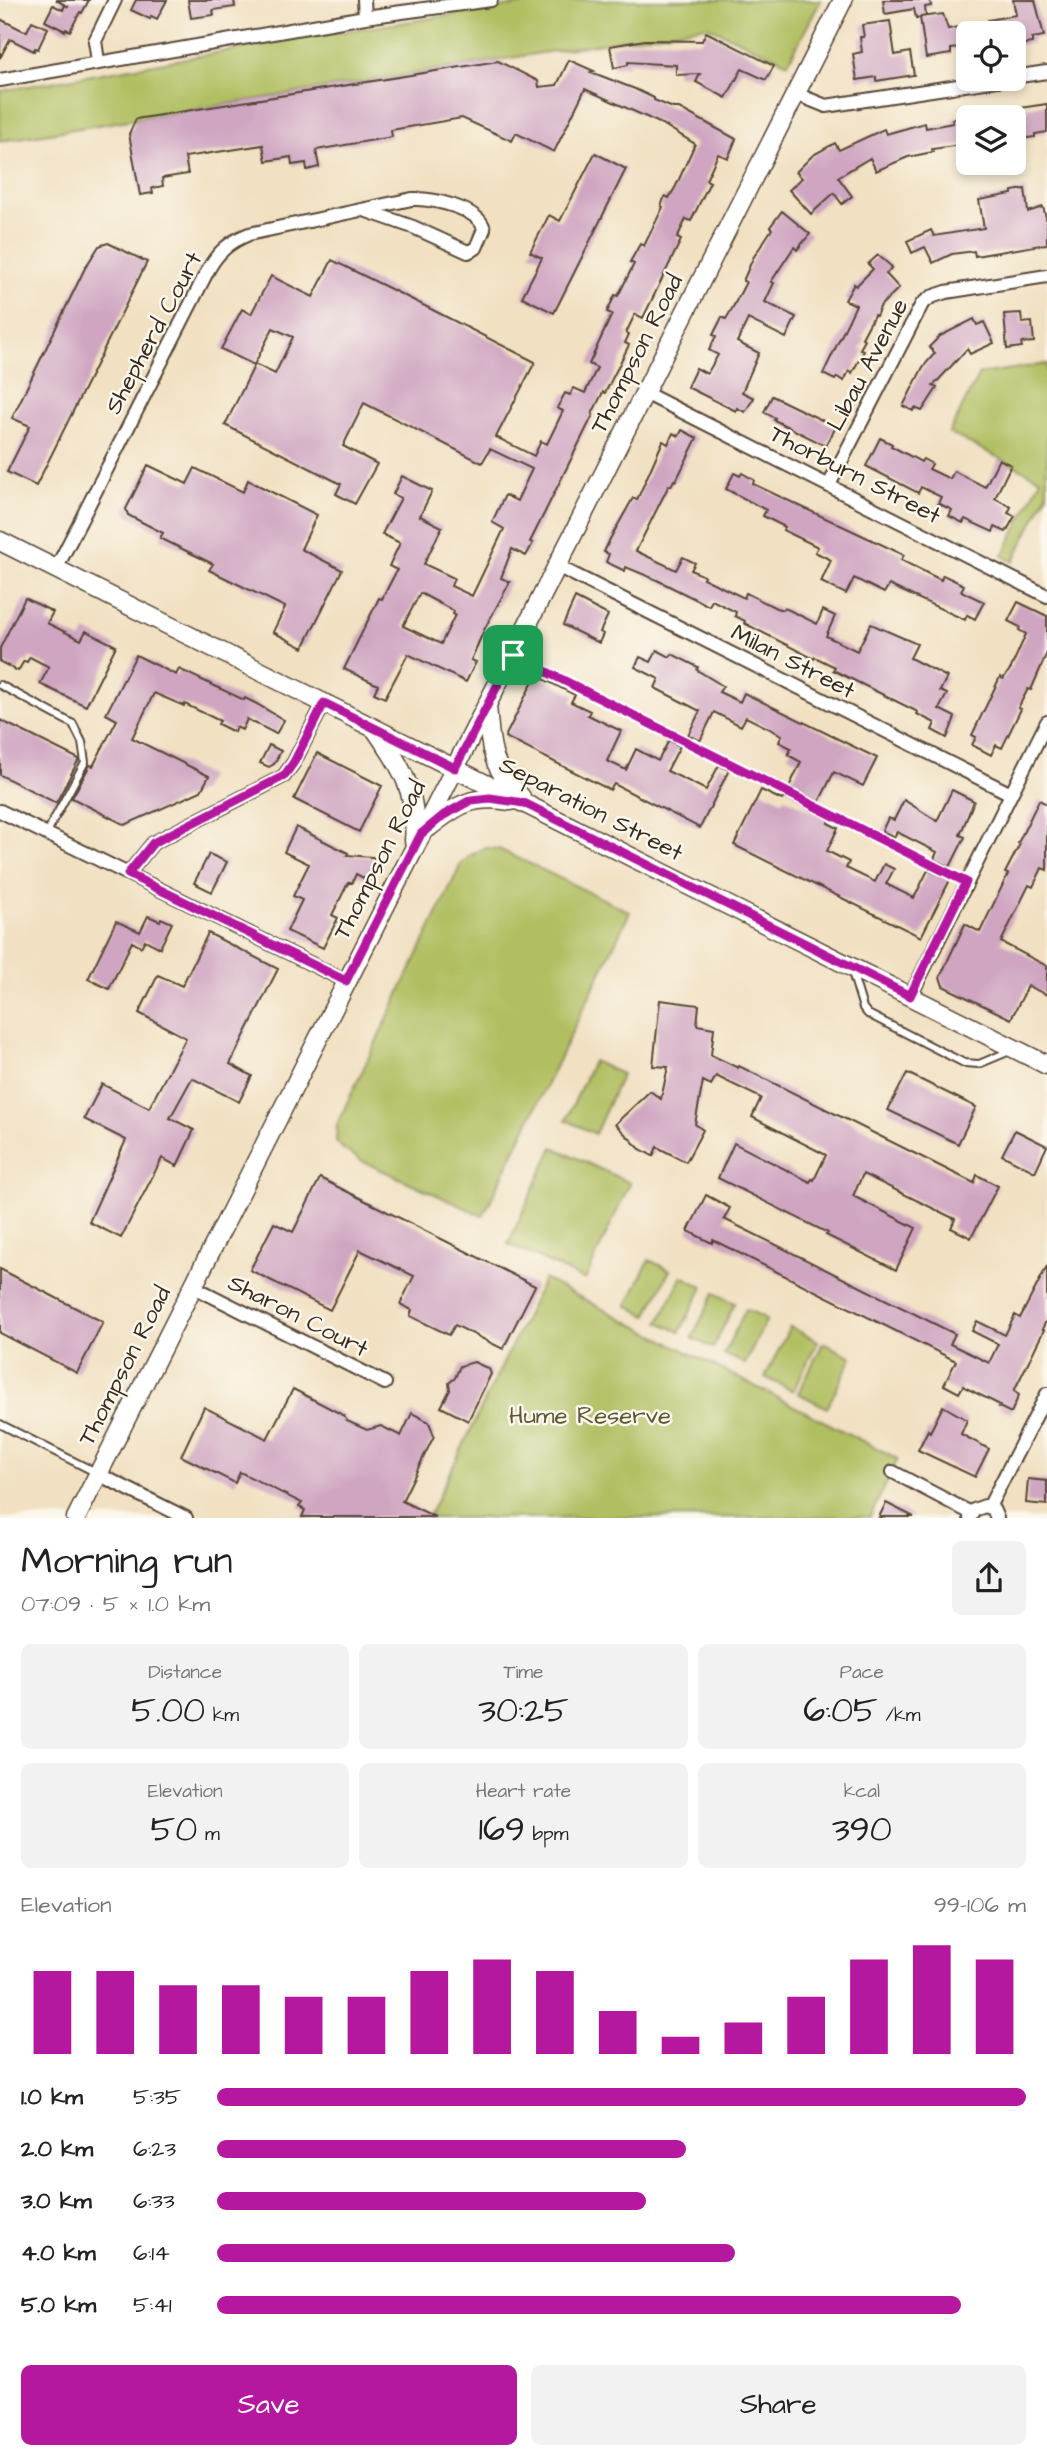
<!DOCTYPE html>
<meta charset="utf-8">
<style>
:root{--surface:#fff;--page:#f2f2f2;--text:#222;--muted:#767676;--accent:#b5179e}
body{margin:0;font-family:"Architects Daughter",sans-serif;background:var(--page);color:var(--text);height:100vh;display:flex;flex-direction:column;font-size:26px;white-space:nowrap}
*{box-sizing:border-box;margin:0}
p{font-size:23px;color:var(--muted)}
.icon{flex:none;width:38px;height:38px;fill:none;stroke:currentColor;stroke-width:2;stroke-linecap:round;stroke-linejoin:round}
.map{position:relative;height:1518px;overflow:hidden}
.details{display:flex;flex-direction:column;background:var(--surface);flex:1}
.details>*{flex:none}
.fabs{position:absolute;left:956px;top:21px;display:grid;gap:14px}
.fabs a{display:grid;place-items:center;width:70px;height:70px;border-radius:10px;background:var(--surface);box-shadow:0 4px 10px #0003;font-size:35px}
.pin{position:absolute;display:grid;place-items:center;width:60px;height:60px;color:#fff;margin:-30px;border-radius:14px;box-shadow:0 4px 10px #0006}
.round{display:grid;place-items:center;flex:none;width:74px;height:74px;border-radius:10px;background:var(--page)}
.headline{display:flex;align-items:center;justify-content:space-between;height:119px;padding:0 21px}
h1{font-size:38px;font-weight:600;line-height:52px}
.stats{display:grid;grid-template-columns:repeat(3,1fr);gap:10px;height:119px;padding:7px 21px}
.stats div{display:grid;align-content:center;border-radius:10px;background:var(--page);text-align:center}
.stats b{font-size:35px;font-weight:600}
.stats small{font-size:19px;font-weight:400}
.stats p{font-size:19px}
.chart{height:196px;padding:14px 21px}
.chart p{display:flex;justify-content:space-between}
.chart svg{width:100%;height:126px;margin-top:7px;stroke:var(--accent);stroke-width:6}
.primary-button{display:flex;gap:14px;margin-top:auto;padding:14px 21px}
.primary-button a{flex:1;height:80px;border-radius:10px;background:var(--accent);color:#fff;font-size:28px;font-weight:600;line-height:80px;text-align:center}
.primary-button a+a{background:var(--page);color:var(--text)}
ul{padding:0 21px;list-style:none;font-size:23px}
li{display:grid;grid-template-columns:112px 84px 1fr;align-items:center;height:52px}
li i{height:18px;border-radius:9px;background:var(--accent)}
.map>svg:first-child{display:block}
.green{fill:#b1bf62;stroke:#767440;stroke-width:2}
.building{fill:#cfa5c1;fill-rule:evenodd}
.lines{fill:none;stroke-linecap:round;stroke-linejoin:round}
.service-casing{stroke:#564536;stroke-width:10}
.minor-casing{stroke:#564536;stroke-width:16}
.secondary-casing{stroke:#564536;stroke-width:21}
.service{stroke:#fff;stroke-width:6}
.minor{stroke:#fff;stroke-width:12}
.secondary{stroke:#fff;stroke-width:18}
.route-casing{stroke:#fff;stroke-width:14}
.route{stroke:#b5179e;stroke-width:9}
.labels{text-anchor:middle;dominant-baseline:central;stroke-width:5;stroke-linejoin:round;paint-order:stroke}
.street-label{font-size:24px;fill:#3b2a1e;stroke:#fbf7ec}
.park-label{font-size:24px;fill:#5e5732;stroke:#fbf7ec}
</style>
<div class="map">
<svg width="1047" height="1518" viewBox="0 0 1047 1518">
<rect width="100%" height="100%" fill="#fbf7ec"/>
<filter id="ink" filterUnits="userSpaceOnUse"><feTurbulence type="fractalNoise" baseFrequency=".0143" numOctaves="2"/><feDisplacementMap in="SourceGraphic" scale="14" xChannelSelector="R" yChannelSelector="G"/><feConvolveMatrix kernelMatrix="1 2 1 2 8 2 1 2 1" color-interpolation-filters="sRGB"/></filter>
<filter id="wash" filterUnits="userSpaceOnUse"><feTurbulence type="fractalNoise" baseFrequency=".00686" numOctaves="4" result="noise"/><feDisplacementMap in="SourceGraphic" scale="28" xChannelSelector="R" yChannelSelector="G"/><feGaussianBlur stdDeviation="1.57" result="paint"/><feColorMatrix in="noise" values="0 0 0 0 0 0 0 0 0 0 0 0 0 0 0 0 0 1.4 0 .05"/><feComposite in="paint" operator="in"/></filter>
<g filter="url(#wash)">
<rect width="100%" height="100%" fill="#f1e0c1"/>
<path class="green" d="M552 0H821L788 63 707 26 0 141V91L307 37Z
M1047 364V494L1013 562 1003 556 1041 479 949 433 979 374Z
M485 848 499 849 630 912 483 1216 364 1162 343 1149 336 1141 337 1124 461 864 471 855Z
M593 1061 622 1074 595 1134 566 1120Z
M553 1147 630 1183 585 1280 508 1244Z
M649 1260 670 1270 647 1316 627 1305Z
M682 1276 703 1287 680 1332 659 1322Z
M544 1279 898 1459 870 1517 428 1518Z
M714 1293 735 1303 713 1348 692 1338Z
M746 1309 767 1319 745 1364 724 1354Z
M790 1327 818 1341 793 1391 765 1377Z
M823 1343 852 1357 827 1408 798 1393Z"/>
<g id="blocks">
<path class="building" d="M56 0H89L82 13 80 12 70 31 66 29 65 31 45 21 53 5 63 10 65 5 69 7Z
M136 0H167L157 19 151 16 150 19 131 10Z
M188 0H234L235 7 213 10 214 15 191 18Z
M883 0H930L931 6 925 7 926 16 916 18 914 9 885 14Z
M1013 0H1035L1044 36 1032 38V43L1013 46V33H968V47L951 49V54L926 58 920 17 943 14 948 29 988 22V20L1016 15Z
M0 19 22 30 27 31 32 21 48 28 38 49 35 48 34 51 10 39 0 58Z
M890 21 895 55 910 52 914 75 876 81V77L857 80 853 54 862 52 860 37H864L862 25Z
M706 32 774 66 766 80 742 69 726 98 696 82 700 74 676 75V65L628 62V65L614 68 610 46 645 40 702 41Z
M569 60 594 71 591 72 635 89 654 98V100L673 108H679L736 139 728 158 718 154 706 180 710 182 691 221 686 219 677 238 681 240 643 318 635 314 626 333 629 334 625 343 629 345 605 393 603 392 592 414 593 415 530 542 533 543 526 556 512 549 501 578 510 582 484 630 471 660 476 662 466 682 408 654 385 698 374 693 378 685 344 669 379 598 382 599 397 570 389 566 400 543 382 534 401 498 393 494 402 476 432 491 420 516 442 527 424 564 454 578 451 586 472 596 504 529 492 522 505 495 517 501 532 469 490 449 482 463 364 403 343 446 377 464 355 504 336 494 341 484 225 425 255 364 275 374 293 337 273 328 254 365 221 349 242 309 251 314 271 276 313 297 332 260 415 301 535 362 496 437 534 456 541 441 547 444 563 411 557 408 565 393 570 395 574 388 585 393 597 368 589 364 612 314 607 312 615 295 618 296 634 264 630 262 640 244 644 246 663 207 661 206 665 196 669 198 676 186 695 144 664 125 585 89 554 152 516 133 512 141 462 118 391 130 392 137 316 150 319 167 307 170 306 163 292 165 291 157 266 161 263 145 185 157 188 174 162 178 163 186 152 188 153 193 140 195 129 134 136 119 498 61 538 81 539 87 557 85ZM420 593 454 611 453 614 455 615 441 644 403 626Z
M1047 104V132L1035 134V137L1013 140V109Z
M964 117 968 144 932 149 933 152 908 157 876 171 870 158 838 177 852 196 842 204 834 193 811 214 789 190 802 178 796 172 813 155 835 143 839 150 884 129 886 134 925 123 926 128 953 123 952 119Z
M595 153 626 169 554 313 522 297 542 258 530 252 549 215 560 221Z
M1025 189 1028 212 1043 207 1047 221V244L975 256 974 251 952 254 933 263 925 247 912 253 907 241 931 230 934 236 984 228 979 200 1012 194V191Z
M782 211 810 234 797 250 794 247 771 282 774 283 765 302 796 317 786 338 748 319 737 342 759 353 742 392 754 398 745 412 737 408 736 411 687 387 696 368 707 374 718 355 709 350 716 336 713 335 722 317 726 319 733 307 746 282 743 281 753 258 772 229 770 227Z
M108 243 147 262 36 486 7 472 30 426 12 418 85 268 99 246Z
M878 255 892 267 886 274 899 288 881 305 876 316 874 315 862 338 865 340 860 349 864 351 852 373 849 371 844 381 837 377 835 380 823 374 856 305 845 300 854 284 856 286 873 269 868 264Z
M1021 313 1022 323 1032 322 1034 342 1021 343 1022 347 1007 349 1004 314Z
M974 319 977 325 984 322 994 343 970 354 967 349 933 386 937 388 922 411 915 408 913 411 903 406 923 367 935 353 929 347 940 336Z
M772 396 836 427 826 446 774 420 775 418 764 412Z
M682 430 697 438 676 481 674 480 671 486 669 485 636 551 676 570 683 557 695 563 691 570 704 576 703 578 744 598 746 593 776 608 783 610 785 608 817 624 823 610 835 616 826 636 857 651 871 624 917 644 910 658 947 677 940 691 947 694 939 709 955 717 947 738 932 730 935 723 917 714 918 712 833 670 835 667 815 657 814 659 744 623 745 621 735 616 736 612 712 600 709 606 657 580 626 567 625 571 606 562 609 554 604 552 610 539 633 498 637 500 663 441 668 444 673 433 679 436Z
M880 438 892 444 891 446 921 462 923 459 932 464 929 469 950 479 954 471 985 487 999 459 1011 465 995 498 1011 507 1008 513 1015 516 1006 532 995 527 993 532 965 519 963 523 949 516 952 510 938 503 941 497 921 487 918 493 866 466Z
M148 465 187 484 195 468 243 492 248 480 317 515 301 549 342 570 303 648 273 632 285 607 209 570 213 564 160 538 163 533 128 515 126 509Z
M734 473 740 476 742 473 754 480 753 484 904 555 901 560 941 580 943 575 964 585 961 591 984 602 975 619 967 615 965 620 889 585 884 593 854 578 846 594 821 582 831 560 815 552 818 547 783 530 785 527 763 516 766 510 726 489Z
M25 598 53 612 47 623 81 640 86 631 116 646 86 706 40 684 49 667 30 657 27 662 24 661 18 671 0 662V648Z
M575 598 608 615 600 632 603 634 599 643 563 625Z
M1018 602 1047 616V653L1031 690 1028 689 1018 708 1021 709 1002 748 996 745 991 755 972 745 976 737 972 735 1000 677 1003 679 1011 668 1026 634 1019 630 1020 627 1008 621Z
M657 650 670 657 672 654 698 667 697 670 723 686 719 692 740 702 744 693 877 758 863 786 834 772 819 802 789 787 801 762 788 755 791 748 779 742 782 735 746 717 741 726 714 712 700 741 688 735 700 711 655 688 659 679 635 667 640 657 651 662Z
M136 655 176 675 179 669 244 700 245 698 255 703 284 720 276 734 247 719 242 730 236 727 234 732 218 724 220 721 185 704 184 706 154 693 132 738 209 776 201 791 125 825 72 798 90 765 93 766 117 720 106 714Z
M536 675 575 695 571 702 590 711 588 715 621 731 607 761 626 770 636 749 658 761 669 740 680 746 667 771 686 780 706 790 719 765 729 770 700 828 614 784 610 790 505 737Z
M0 720 79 759 56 803 0 775Z
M269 745 281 751 274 764 269 767 260 763Z
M317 753 382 786 359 832 294 799Z
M761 790 782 800 784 797 830 820 828 823 838 828 827 851 849 862 846 868 875 882 884 864 894 869 886 884 914 898 928 870 950 880 921 937 734 845Z
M952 790 974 801 960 835 965 837 950 867 934 859 937 852 897 832 894 837 882 831 888 818 894 820 904 800 937 821Z
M1039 800 1047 804V870L1042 868 1033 887 1029 885 1001 942 1047 966V995L1028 986 1011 1019 943 986 940 977 965 924 980 932 1008 874 1005 873 1020 844 1018 843Z
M296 827 348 853 347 855 372 857 379 861 369 881 356 874 352 883H348L332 915 338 918 323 948 287 931 302 900 293 896 309 864 284 852Z
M209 854 227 862 212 892 194 883Z
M148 916 160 921 161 918 172 923 160 948 145 940 141 947 132 942 109 989 88 979 116 921 140 932Z
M208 933 278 969 230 1064 252 1076 239 1102 192 1078 170 1118 194 1130 177 1166 162 1158 121 1238 89 1222 126 1140 84 1119 102 1084 149 1108 186 1038 139 1013 158 975 182 986Z
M660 1000 699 1005 697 1025 714 1028 711 1055 738 1068 739 1066 974 1183 977 1175 998 1186 971 1238 951 1228 955 1219 863 1174 853 1196 916 1228 896 1270 826 1235 828 1233 718 1178 734 1143 810 1182 812 1179 814 1180 826 1155 752 1117 761 1098 716 1076 711 1085 703 1081 695 1124 703 1130 686 1162 657 1147 653 1156 640 1149 615 1124 650 1091 661 1099 668 1067 653 1066Z
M907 1073 976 1107 958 1144 888 1110Z
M1015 1130 1047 1146 1035 1172 1002 1155Z
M320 1178 535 1286 503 1349 455 1325 449 1335 410 1316 412 1310 400 1304 414 1276 360 1250 330 1310 250 1270 274 1223 293 1232Z
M706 1195 730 1208 724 1219 955 1334 950 1344 989 1363 998 1344 972 1331 977 1321 1005 1335 1015 1315 1020 1318 1047 1266V1319L1042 1329 1044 1330 1014 1391 1019 1395 1011 1413 999 1407 1000 1405 966 1388 963 1386 959 1393 944 1385 956 1361 713 1240 712 1243 688 1231Z
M0 1269 103 1322 77 1373 0 1333Z
M474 1362 489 1369 491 1374 468 1421 441 1407 450 1390 449 1383 455 1378 460 1366Z
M293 1389 343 1415 347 1421 367 1430 381 1426 401 1436 412 1413 429 1422 434 1436 402 1501 435 1517H302L305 1510 299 1507 302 1503 240 1472 235 1483 181 1456 204 1407 267 1439Z
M943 1406 967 1420 961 1434 989 1449 975 1477 918 1450 928 1430 930 1432Z
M1028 1479 1047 1481V1505L1026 1503Z
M886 1503 914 1517H879Z"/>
</g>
</g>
<g filter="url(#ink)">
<use href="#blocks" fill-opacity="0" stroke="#564536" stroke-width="2"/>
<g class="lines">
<g class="service-casing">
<path id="service" d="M515 656 966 882
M0 685 73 724 82 742 85 762 46 834
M852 972 863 1008 868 1014 964 1063 979 1064 1010 1051
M0 1424 97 1473"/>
</g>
<g class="minor-casing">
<path id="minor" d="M364 0 365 17
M98 61 95 41 115 0
M1013 77 1047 72
M0 80 365 17 491 0
M796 94 826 106 1004 79
M645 393 1047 596
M829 485 922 304 931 297 946 292 1047 276
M557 566 1011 794
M56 569 208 270C218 252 229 242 249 234L412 199C431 198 479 208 484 229L476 248 468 252 413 227 364 210
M0 811 346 981
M128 874 153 843 284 776 294 762 324 703
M910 997 1047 722
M192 1286 385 1383
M893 1472 971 1513
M98 1474 186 1518
M989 1507 1047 1394
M970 1518 974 1510 985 1506 993 1509 997 1518"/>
</g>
<g class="secondary-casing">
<path id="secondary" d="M0 541 1047 1065
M487 705C491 750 489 763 521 797
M375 729C402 768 418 792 414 841
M428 828C458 804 472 795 511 801
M76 1518 843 0"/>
</g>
<use href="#service" class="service"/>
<use href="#minor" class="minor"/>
<use href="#secondary" class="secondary"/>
</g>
</g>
<g class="lines" filter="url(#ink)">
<g class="route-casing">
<path id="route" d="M513 655 966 882 910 996 524 803 490 798 471 800 444 815 421 834 346 981 128 874 153 843 284 776 294 762 324 703 455 768Z"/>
</g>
<use href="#route" class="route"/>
</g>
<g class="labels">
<g class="street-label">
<text transform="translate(154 333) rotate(-62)">Shepherd Court</text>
<text transform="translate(637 354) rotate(-63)">Thompson Road</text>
<text transform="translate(868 365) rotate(-62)">Libau Avenue</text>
<text transform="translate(855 475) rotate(27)">Thorburn Street</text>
<text transform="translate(793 662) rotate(27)">Milan Street</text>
<text transform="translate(591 809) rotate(27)">Separation Street</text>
<text transform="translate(380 860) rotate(-63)">Thompson Road</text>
<text transform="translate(298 1316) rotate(27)">Sharon Court</text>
<text transform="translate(125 1366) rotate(-63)">Thompson Road</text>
</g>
<g class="park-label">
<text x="590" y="1416">Hume Reserve</text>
</g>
</g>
</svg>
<div class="fabs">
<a><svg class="icon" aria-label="locate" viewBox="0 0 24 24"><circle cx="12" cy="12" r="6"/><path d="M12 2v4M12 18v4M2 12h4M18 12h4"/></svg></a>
<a><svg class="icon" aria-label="layers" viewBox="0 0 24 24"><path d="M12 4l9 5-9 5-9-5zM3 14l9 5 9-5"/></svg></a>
</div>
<div class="pin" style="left:513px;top:655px;background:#1e9e55"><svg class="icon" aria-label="arrive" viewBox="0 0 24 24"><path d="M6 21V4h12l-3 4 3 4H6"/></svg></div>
</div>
<section class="details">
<div class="headline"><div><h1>Morning run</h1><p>07:09 · 5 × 1.0 km</p></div><a class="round"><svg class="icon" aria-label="share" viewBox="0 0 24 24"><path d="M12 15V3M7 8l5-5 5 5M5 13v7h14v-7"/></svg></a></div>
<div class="stats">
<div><p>Distance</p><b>5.00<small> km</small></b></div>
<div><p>Time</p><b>30:25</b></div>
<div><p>Pace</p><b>6:05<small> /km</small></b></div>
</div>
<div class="stats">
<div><p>Elevation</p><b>50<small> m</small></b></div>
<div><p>Heart rate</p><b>169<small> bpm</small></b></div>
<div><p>kcal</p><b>390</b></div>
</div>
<div class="chart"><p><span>Elevation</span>99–106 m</p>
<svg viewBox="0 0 160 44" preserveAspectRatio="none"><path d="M5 44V15M15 44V15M25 44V20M35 44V20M45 44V24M55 44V24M65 44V15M75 44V11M85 44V15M95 44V29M105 44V38M115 44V33M125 44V24M135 44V11M145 44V6M155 44V11"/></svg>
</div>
<ul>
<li><b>1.0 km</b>5:35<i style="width:100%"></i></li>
<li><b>2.0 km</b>6:23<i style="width:58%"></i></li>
<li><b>3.0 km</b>6:33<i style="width:53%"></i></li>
<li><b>4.0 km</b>6:14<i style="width:64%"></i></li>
<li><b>5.0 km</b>5:41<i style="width:92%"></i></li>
</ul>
<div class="primary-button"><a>Save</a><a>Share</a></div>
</section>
